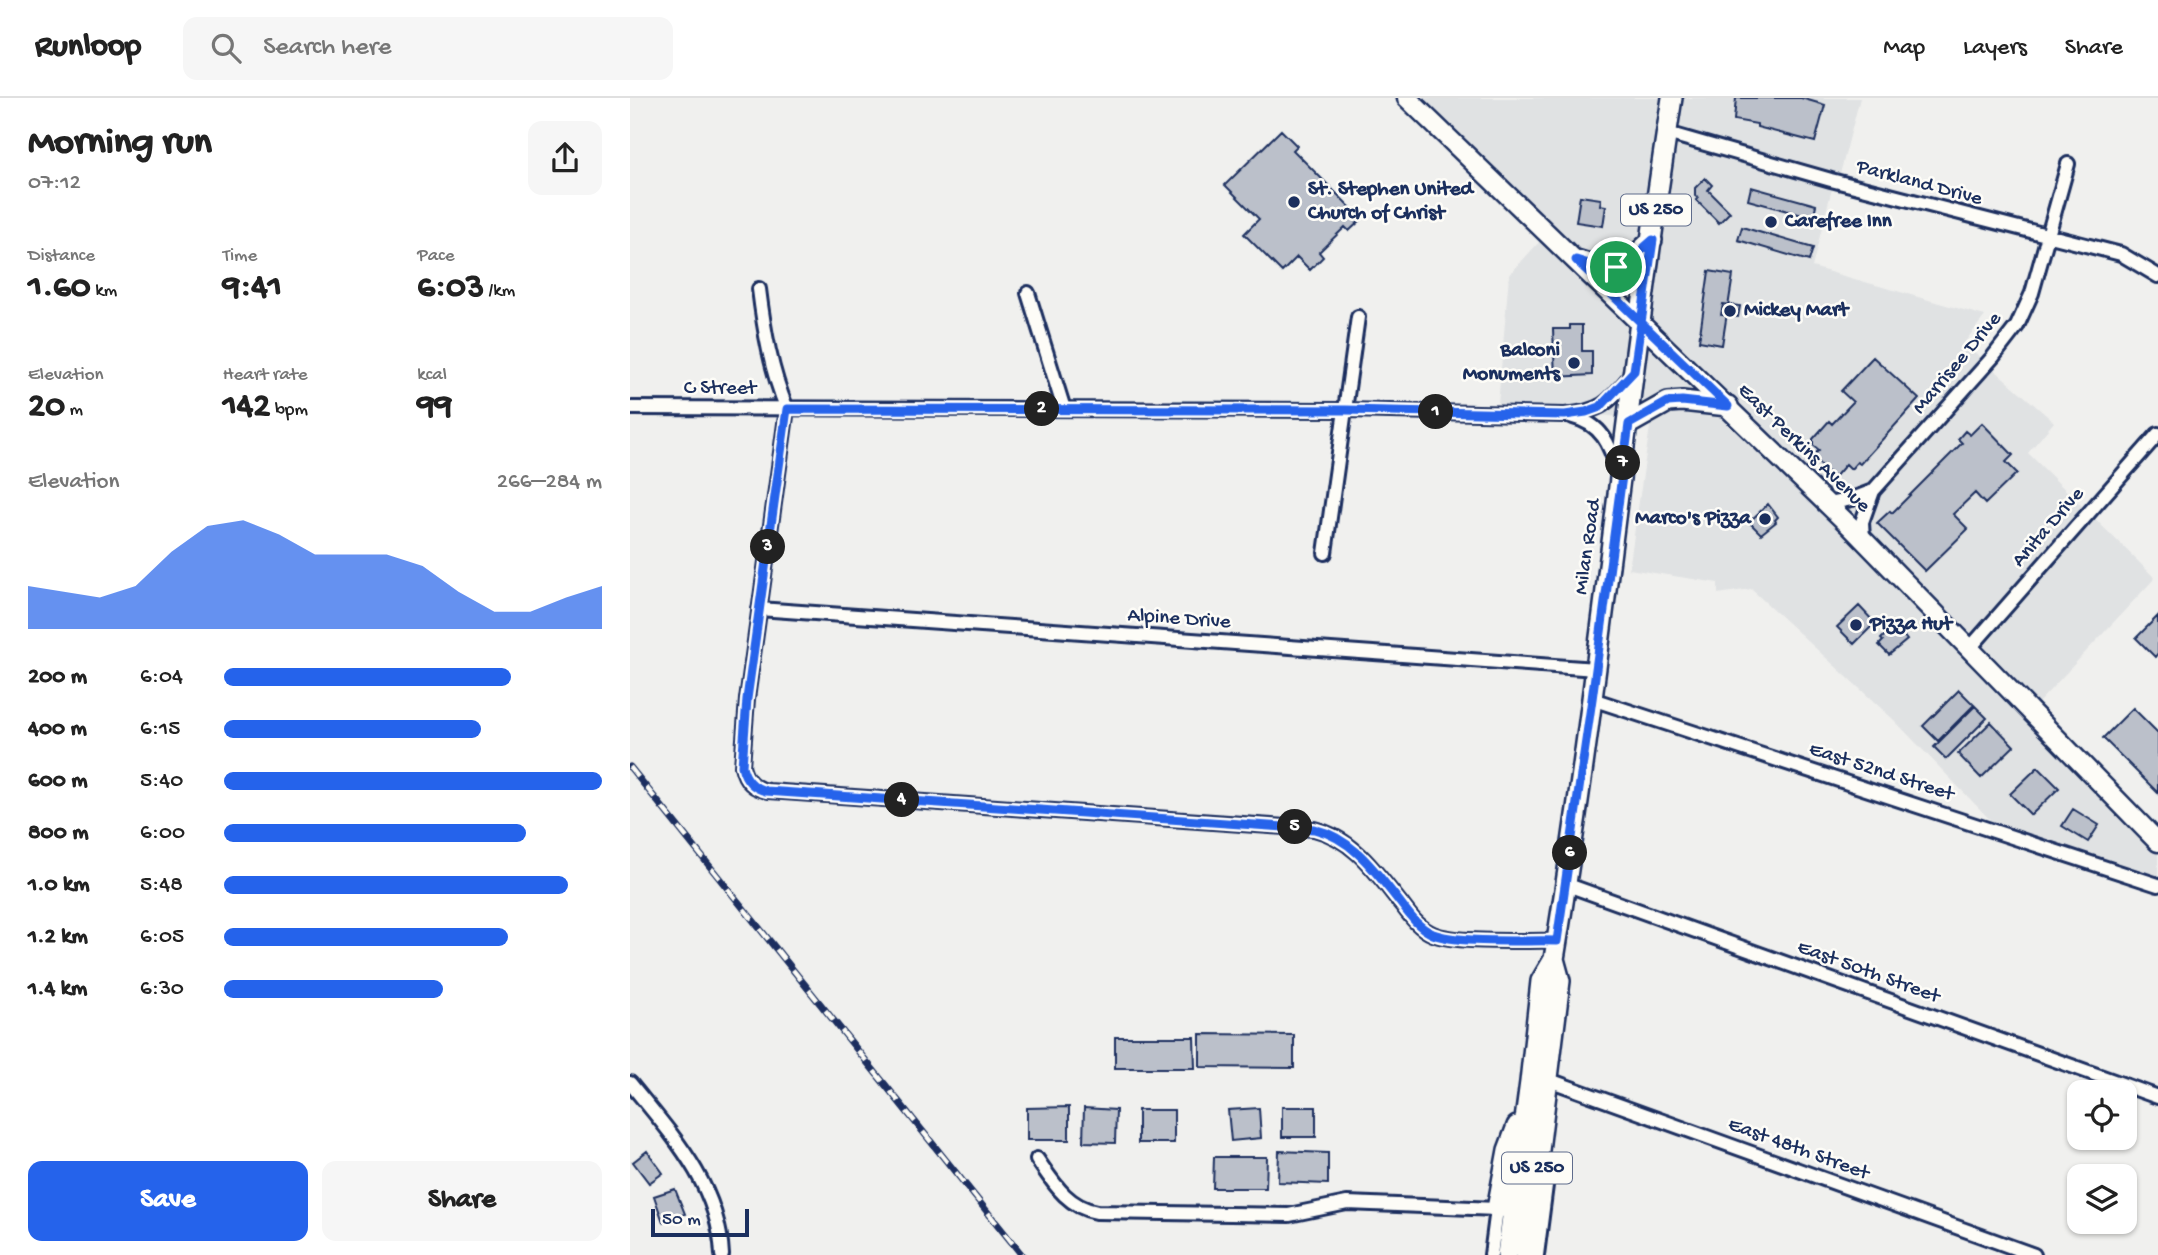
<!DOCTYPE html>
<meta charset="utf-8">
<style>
:root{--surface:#fff;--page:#f6f6f6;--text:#222;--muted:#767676;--line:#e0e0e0;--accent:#2563eb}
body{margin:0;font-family:"Gochi Hand",sans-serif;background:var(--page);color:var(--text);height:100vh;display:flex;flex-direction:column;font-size:26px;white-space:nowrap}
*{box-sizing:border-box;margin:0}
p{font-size:23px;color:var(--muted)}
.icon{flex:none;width:38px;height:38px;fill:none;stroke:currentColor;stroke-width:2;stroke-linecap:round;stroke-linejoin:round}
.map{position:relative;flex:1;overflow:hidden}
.details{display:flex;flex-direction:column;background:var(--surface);width:630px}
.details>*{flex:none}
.tools{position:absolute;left:1437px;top:982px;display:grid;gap:14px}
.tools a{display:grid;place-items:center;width:70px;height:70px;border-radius:14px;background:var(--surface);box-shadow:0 2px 5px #0004;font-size:35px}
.scale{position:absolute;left:21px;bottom:18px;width:98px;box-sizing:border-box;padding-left:7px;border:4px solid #1b2f5e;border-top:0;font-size:19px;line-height:24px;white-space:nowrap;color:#1b2f5e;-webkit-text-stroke:5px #fdfcf7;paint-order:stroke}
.pin{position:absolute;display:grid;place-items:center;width:60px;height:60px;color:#fff;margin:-30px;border:4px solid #fff;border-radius:50%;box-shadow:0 2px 7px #0007}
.km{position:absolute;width:35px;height:35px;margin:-18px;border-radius:50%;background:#222;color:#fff;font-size:19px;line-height:35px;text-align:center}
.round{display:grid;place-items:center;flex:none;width:74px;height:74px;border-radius:14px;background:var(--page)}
.head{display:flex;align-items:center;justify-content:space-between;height:119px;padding:0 28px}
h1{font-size:38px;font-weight:700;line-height:52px}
.stats{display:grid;grid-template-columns:repeat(3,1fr);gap:10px;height:119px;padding:7px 28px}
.stats div{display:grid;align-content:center}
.stats b{font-size:35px;font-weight:700}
.stats small{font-size:19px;font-weight:400}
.stats p{font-size:19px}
.chart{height:196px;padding:14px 28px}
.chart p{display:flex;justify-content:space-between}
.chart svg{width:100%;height:126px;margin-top:7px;fill:var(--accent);opacity:.7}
.button{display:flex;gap:14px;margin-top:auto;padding:14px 28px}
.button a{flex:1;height:80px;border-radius:14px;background:var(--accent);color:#fff;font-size:28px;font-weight:700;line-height:80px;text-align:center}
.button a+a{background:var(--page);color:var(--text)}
ul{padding:0 28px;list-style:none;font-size:23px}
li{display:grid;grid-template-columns:112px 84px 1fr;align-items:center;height:52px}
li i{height:18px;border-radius:9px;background:var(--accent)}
header{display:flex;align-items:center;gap:42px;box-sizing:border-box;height:98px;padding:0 35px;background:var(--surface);border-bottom:2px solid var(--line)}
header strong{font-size:33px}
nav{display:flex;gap:38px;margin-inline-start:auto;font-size:24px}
.search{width:490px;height:63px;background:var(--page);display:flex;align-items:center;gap:18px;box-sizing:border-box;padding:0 24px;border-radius:14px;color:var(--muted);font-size:26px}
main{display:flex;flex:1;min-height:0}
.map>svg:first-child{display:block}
.built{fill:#e0e2e3}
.building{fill:#bbc0ca;stroke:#1b2f5e;stroke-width:2}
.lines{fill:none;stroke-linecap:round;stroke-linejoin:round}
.minor-casing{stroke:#1b2f5e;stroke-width:18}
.secondary-casing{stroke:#1b2f5e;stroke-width:23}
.primary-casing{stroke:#1b2f5e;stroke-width:24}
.minor{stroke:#fdfcf7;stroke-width:12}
.secondary{stroke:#fdfcf7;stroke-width:18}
.primary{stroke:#fdfcf7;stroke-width:19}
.rail-casing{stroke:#1b2f5e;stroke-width:7}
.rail{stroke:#fdfcf7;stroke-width:4.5;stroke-dasharray:13;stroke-linecap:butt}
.route-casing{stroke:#fff;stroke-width:14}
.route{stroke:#2563eb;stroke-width:9}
.poi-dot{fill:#1b2f5e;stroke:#fdfcf7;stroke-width:2.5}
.labels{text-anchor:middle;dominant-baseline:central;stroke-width:5;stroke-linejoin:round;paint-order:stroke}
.shield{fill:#fdfcf7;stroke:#5f6c8c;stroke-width:2}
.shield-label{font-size:19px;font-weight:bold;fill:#1b2f5e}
.street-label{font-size:21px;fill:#1b2f5e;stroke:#fdfcf7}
.poi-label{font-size:21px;font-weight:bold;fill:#1b2f5e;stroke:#fdfcf7;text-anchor:start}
</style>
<header>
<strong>Runloop</strong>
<div class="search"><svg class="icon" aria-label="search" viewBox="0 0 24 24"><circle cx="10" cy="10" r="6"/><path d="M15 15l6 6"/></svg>Search here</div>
<nav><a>Map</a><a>Layers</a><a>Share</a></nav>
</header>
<main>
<section class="details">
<div class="head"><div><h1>Morning run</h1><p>07:12</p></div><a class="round"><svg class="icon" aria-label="share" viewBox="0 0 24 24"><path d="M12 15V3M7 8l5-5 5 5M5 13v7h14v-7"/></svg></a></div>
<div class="stats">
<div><p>Distance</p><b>1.60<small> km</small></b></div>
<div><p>Time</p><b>9:41</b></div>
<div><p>Pace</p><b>6:03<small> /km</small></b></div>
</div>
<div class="stats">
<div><p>Elevation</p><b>20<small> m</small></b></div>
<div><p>Heart rate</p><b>142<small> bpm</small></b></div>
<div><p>kcal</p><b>99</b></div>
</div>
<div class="chart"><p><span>Elevation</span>266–284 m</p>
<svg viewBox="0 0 160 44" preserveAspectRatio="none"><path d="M0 44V29L10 31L20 33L30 29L40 17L50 8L60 6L70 11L80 18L90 18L100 18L110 22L120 31L130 38L140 38L150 33L160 29V44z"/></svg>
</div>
<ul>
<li><b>200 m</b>6:04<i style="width:76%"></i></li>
<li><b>400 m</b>6:15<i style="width:68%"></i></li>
<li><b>600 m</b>5:40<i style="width:100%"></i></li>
<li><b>800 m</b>6:00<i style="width:80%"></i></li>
<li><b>1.0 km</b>5:48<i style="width:91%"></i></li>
<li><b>1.2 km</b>6:05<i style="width:75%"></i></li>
<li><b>1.4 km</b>6:30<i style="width:58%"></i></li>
</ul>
<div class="button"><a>Save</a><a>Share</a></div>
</section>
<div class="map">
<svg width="1528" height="1157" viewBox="0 0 1528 1157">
<rect width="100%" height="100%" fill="#f0f0ee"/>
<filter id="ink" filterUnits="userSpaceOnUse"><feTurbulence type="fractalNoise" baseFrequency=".0143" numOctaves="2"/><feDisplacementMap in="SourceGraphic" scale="14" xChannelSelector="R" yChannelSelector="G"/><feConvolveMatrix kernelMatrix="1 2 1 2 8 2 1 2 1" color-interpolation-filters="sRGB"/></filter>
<g filter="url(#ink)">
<path class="built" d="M787 0H1230L1210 76 1206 75 1182 169 1355 218 1334 245 1424 324 1398 355 1525 480 1408 605 1528 729V784L1368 730 1264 622 1121 491 1088 496V485L999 471 1021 322 868 307 879 177 922 130Z"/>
<path class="building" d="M1106 0H1171L1195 7 1185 44 1127 29V26L1104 22Z
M651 32 667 48 663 52 732 121 719 133 715 129 689 154 693 159 680 172 667 159 652 174 614 136 629 121 595 87Z
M1075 80 1082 87 1078 92 1100 114 1089 125 1066 102 1068 100 1065 98V90Z
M1121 89 1186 107 1183 120 1118 102Z
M950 98 971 101 970 107 976 108 973 128 946 124Z
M1112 129 1183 150 1179 163 1108 142Z
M1079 173 1103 177 1092 247 1069 243Z
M1093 206 1110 208 1108 219 1091 217Z
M940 227H952V253H962V277L925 279 923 231H940Z
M1243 259 1289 301 1230 366 1227 364 1221 371 1216 366 1204 380 1182 359 1189 352 1183 347V341L1199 323 1202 326 1223 304 1211 293Z
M1352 325 1383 357 1376 364 1387 375 1355 406 1345 395 1323 416 1338 431 1295 473 1247 425 1260 413 1262 415 1332 345 1328 341 1335 333 1340 337Z
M1138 406 1148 419 1145 422 1146 424 1131 436 1119 424Z
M1229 508 1245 525 1224 546 1207 529Z
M1528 518V555L1525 559 1506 540Z
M1263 529 1275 535 1273 537 1277 542 1259 557 1249 547 1253 543 1251 541Z
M1329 592 1344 607 1308 643 1293 628Z
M1345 608 1357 620 1316 661 1304 649Z
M1503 610 1528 635V695L1473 640Z
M1361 624 1384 648 1351 680 1328 656Z
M1408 669 1429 690 1401 717 1380 696Z
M1443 711 1469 727 1458 744 1432 728Z
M570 936 664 937V970L570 969Z
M485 939H564L565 970H485Z
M439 1009V1042H397V1010Z
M652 1009H686V1039H652Z
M454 1010 486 1012 485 1045 453 1044Z
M629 1010 631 1040 601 1043 598 1012Z
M508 1012H544V1045H508Z
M17 1053 33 1075 19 1085 3 1064Z
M649 1053 698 1055V1086L648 1084Z
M584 1059H637L636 1090H583Z
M45 1091 55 1116 33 1124 24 1098Z"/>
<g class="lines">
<g class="minor-casing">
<path id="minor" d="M1037 35 1201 82 1491 156 1528 178
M129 191C134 232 141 273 157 311L117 601 112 668C115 683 124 691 139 693L684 731C725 741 747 776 772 807 781 819 789 830 803 836 827 846 898 842 927 843
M398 195 434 311
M0 310 716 312 935 317C974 313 979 304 1002 276
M943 319C972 326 980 347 988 373
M1198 406 1222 401 1243 393
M1233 441 1232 424 1243 393 1363 259 1387 228 1402 195 1438 66
M695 455 728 219
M129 511 966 571
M1340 550 1528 336
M962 601 1528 787
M935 786 1528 999
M919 982 1404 1157
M0 985C42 1037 89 1087 92 1157
M407 1061C423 1084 437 1109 467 1114L659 1117 717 1105 867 1111 861 1157
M907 1157 918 1072"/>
</g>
<g class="secondary-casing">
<path id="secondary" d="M777 0 1220 428 1528 744"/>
</g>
<g class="primary-casing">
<path id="primary" d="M946 162C988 176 991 171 1022 142
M999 326 1038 304 1052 303 1098 308
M867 1111 878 1052 887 1028
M877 1157 900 984 911 883 924 861C971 575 997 286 1042 0
M896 1157 930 883 924 861"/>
</g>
<use href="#minor" class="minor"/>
<use href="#secondary" class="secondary"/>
<use href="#primary" class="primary"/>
<g class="rail-casing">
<path id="rail" d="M0 669 392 1157"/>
</g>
<use href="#rail" class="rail"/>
</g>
</g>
<g class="lines" filter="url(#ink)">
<g class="route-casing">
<path id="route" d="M986 169 998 164 1023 142 1004 273 970 309 956 314 935 317 716 312 157 311 117 601 112 668C115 681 123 690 136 693L684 731C725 741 747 776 772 807 781 819 789 830 803 836 828 846 897 842 927 843L962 601 999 326 1038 304 1052 303 1098 308 946 162 968 169H986"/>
</g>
<use href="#route" class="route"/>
</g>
<g class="poi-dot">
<circle cx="664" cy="104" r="7"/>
<circle cx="1141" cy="124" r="7"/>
<circle cx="1100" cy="213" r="7"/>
<circle cx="944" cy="265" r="7"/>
<circle cx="1135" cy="421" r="7"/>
<circle cx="1226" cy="527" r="7"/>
</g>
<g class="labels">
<g class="shield">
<rect x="991" y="96.5" width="70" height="31" rx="5"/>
<rect x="872" y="1054.5" width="70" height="31" rx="5"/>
</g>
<g class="shield-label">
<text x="1026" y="112">US 250</text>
<text x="907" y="1070">US 250</text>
</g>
<g class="street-label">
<text transform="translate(1289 86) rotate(15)">Parkland Drive</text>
<text transform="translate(1328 266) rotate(-50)">Marrisee Drive</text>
<text x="90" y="291">C Street</text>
<text transform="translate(1173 351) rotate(44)">East Perkins Avenue</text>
<text transform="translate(1419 430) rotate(-49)">Anita Drive</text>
<text transform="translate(959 449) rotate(-82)">Milan Road</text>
<text transform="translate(549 522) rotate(4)">Alpine Drive</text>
<text transform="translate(1251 675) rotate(18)">East 52nd Street</text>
<text transform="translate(1238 875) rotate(20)">East 50th Street</text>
<text transform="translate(1168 1052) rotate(20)">East 48th Street</text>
</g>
<g class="poi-label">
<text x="678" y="92">St. Stephen United<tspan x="678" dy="24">Church of Christ</tspan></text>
<text x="1155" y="124">Carefree Inn</text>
<text x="1114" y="213">Mickey Mart</text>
<text x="930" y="253" text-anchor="end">Balconi<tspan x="930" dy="24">Monuments</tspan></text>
<text x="1121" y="421" text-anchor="end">Marco's Pizza</text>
<text x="1240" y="527">Pizza Hut</text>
</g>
</g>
</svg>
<div class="tools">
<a><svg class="icon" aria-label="locate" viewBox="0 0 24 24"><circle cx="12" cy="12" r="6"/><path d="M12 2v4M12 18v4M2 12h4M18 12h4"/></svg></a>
<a><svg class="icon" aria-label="layers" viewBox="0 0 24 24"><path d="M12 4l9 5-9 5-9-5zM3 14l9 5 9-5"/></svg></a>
</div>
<div class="scale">50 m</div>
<div class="pin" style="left:986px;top:169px;background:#1e9e55"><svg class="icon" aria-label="arrive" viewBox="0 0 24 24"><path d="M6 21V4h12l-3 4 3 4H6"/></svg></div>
<b class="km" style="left:806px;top:314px">1</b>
<b class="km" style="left:412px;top:311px">2</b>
<b class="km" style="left:138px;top:449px">3</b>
<b class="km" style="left:272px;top:702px">4</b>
<b class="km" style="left:665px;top:729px">5</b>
<b class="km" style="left:940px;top:755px">6</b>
<b class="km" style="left:993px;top:365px">7</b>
</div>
</main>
